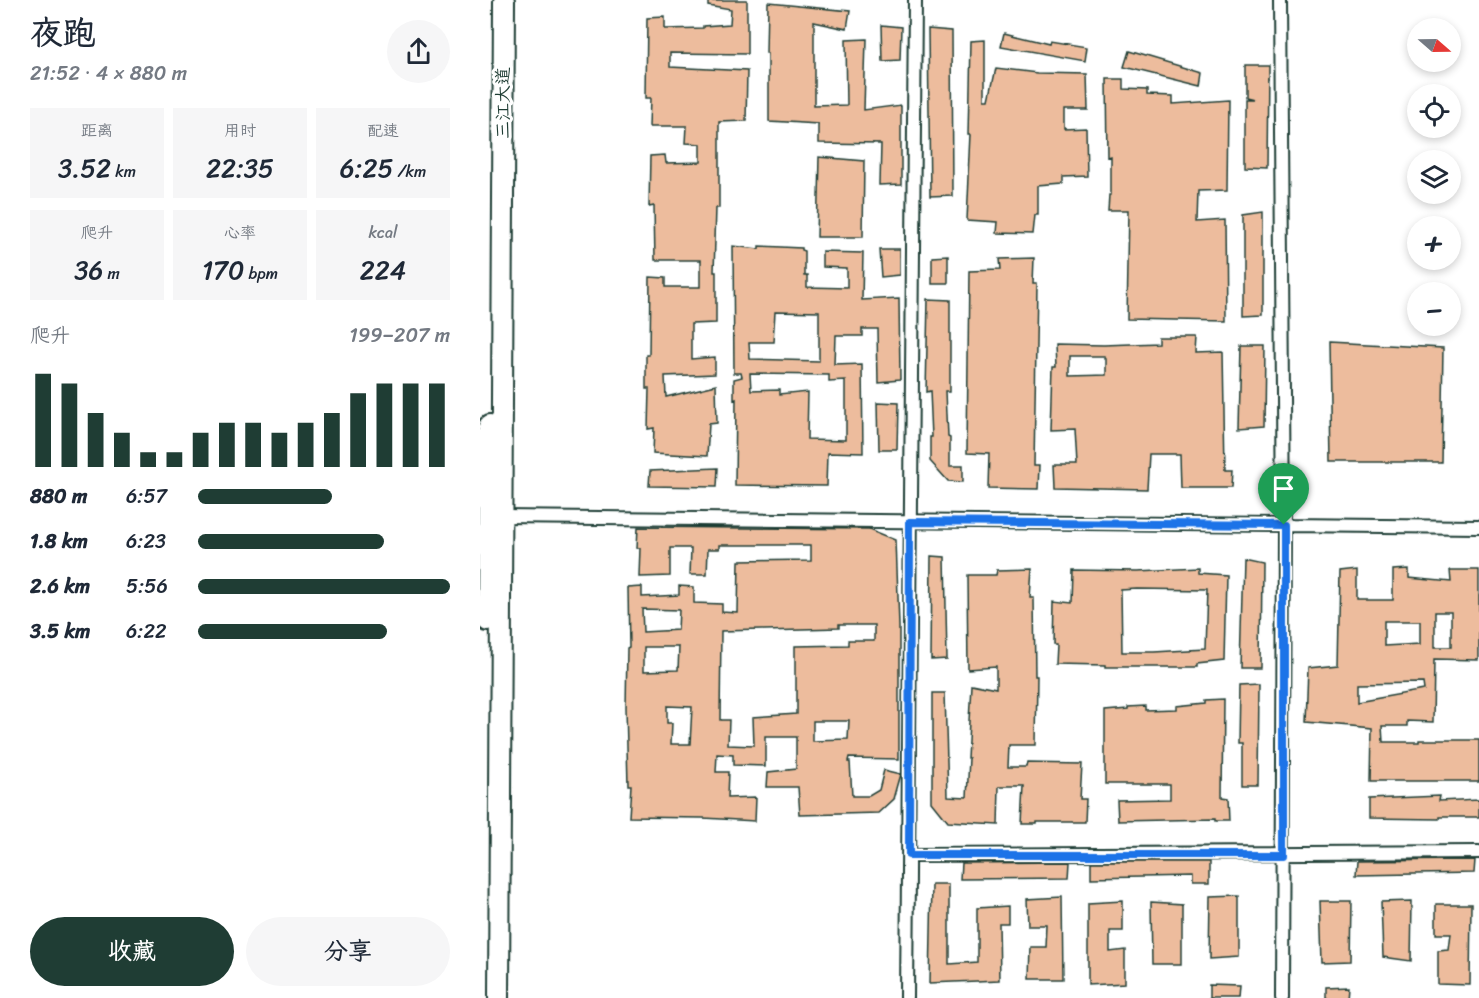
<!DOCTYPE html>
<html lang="zh">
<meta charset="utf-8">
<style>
:root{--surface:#fff;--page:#f6f6f7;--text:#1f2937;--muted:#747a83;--accent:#1f3d34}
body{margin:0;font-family:Sriracha,"LXGW WenKai TC",sans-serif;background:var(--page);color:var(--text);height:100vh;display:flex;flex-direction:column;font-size:22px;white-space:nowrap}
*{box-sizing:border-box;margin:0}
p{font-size:20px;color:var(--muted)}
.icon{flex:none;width:33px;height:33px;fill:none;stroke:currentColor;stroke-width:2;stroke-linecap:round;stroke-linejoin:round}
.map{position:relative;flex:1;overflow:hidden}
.panel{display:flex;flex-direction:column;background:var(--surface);width:480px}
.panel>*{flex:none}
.needle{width:39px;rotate:110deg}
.controls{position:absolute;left:927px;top:18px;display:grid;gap:12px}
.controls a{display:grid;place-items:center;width:54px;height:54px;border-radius:50%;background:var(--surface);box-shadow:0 3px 9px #0003;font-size:30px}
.pin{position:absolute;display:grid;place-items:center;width:51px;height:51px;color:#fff;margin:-62px -26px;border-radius:50% 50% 50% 0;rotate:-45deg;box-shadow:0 0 6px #0007}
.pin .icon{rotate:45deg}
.round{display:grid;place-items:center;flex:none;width:63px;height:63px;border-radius:32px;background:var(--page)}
.headline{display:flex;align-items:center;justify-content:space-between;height:102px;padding:0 30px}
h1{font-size:33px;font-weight:600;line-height:45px}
.stats{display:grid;grid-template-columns:repeat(3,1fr);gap:9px;height:102px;padding:6px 30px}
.stats div{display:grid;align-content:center;border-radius:0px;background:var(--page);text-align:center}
.stats b{font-size:26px;font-weight:600}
.stats small{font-size:16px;font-weight:400}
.stats p{font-size:16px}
.chart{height:168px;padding:12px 30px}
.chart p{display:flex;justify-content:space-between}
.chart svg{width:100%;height:108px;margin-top:6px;stroke:var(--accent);stroke-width:6}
.action{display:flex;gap:12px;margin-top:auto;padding:12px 30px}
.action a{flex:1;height:69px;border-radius:36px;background:var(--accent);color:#fff;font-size:24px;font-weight:600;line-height:69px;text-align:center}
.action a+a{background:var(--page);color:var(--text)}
ul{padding:0 30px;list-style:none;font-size:20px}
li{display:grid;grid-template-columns:96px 72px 1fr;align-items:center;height:45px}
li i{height:15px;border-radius:8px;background:var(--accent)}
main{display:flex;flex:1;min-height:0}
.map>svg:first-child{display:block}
.building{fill:#edbc9d;stroke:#1f3d34;stroke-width:1.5;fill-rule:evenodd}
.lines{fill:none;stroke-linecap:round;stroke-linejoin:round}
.street-casing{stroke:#1f3d34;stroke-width:16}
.primary-casing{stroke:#1f3d34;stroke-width:24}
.street{stroke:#fff;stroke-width:12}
.primary{stroke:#fff;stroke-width:20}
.route-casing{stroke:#fff;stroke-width:12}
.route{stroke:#1a73e8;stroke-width:8}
.labels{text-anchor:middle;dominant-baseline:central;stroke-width:6;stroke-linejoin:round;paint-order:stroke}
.street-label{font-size:18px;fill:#1f3d34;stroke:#fff}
</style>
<main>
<section class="panel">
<div class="headline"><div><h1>夜跑</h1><p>21:52 · 4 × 880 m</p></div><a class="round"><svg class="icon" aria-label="share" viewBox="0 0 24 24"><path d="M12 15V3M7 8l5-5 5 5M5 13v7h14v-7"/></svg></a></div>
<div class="stats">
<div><p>距离</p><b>3.52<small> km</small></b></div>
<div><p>用时</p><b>22:35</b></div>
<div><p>配速</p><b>6:25<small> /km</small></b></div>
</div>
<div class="stats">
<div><p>爬升</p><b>36<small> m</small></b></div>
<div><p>心率</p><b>170<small> bpm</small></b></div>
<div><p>kcal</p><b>224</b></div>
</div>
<div class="chart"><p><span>爬升</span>199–207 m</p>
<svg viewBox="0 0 160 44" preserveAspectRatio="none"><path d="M5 44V6M15 44V10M25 44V22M35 44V30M45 44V38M55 44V38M65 44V30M75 44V26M85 44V26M95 44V30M105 44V26M115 44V22M125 44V14M135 44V10M145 44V10M155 44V10"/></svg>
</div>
<ul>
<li><b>880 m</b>6:57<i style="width:53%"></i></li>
<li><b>1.8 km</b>6:23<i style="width:74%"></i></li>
<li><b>2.6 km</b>5:56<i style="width:100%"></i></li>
<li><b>3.5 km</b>6:22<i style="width:75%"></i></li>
</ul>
<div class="action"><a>收藏</a><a>分享</a></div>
</section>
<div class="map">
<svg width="999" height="998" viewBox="0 0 999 998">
<rect width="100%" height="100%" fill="#fff"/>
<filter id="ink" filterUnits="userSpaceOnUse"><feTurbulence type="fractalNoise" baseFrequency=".0167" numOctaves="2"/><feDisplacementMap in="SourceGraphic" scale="12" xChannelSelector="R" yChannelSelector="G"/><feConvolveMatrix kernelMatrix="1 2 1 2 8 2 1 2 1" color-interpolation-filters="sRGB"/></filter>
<g filter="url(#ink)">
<path class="building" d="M228 0H267V54L190 53V67L267 71 266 121 239 122V208H236L234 272H236V323L211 324V359L235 357V374L185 376 186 397 236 385 237 423 229 424 227 456 173 453 174 428 168 429 169 389H166V355H169L170 277 185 278V287H221V260H175L174 205 169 206 170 156 185 155 186 163 221 162V144L206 143 207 126H170L171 98H166L167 18 185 17V29L223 28V26L250 24 251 9 228 5Z
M288 3 370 11 367 29 334 22V106L367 105 366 40 386 39 384 110 421 105V184L400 185 401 144 339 143V124L289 121V53H287Z
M401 25 421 27 420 60 402 61Z
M448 29 472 31 473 196 450 197Z
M524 33 569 44 570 41 607 47 605 61 521 46Z
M505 40V100H509L516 68 557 73 607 74 608 110H584V129L606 128 607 176 583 177V184L558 186V215H555L553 234 517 233 518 222 487 220 491 134H489L491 41Z
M649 51 723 73 721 86 644 67Z
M765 65H788L787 168 765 167V99H773L765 97Z
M627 79H643V89L667 90V95L693 96V104L748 100 747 190 718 191 717 222 745 220 746 321 647 319 649 210H628L629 195H631V157L628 158Z
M339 157 384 161 383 237H337Z
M783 212V315L763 316V215Z
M253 246 279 249V246L321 248V250L324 251V275H327V287L367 288V268L343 267V252L383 253 382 300 419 298 420 380 398 382 397 329H382V336H356L355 365 382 364 383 453 348 452 347 486 255 485 256 399 254 400V379L262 377 261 373H254ZM296 311 339 312V361L270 359 269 342H294ZM270 374 349 375V382L366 381V440L327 439 328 392 299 395V390L271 391Z
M399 249H420V275L401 277Z
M468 256V283H452V257Z
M554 258 553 283H557L554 465H560L559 489 508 488 509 454 487 453 489 271 520 270 519 259Z
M448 299 470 300V391H466L468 437 470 438V465H483V482L468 481 450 461V437H452L450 391 446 392Z
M678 337H717L716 353 743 352 745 470H752L751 488H701L700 454H669L667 489 575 487 574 465H597L595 429 571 430 573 367H576L575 344 624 345 678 343ZM590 356H625V359H627V375L590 376Z
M849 342 963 348 961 462H851Z
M761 346H785L784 426 759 428Z
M398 402 418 403 417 450H399Z
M237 468 236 487 169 486 170 471Z
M158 527 389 529 416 540 419 626V759L369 758 368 762H370L372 796H389L399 790 404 770 421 774 414 799 399 813 320 815 318 787H287L288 772 316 769V737H286V766L253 765V755L237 754 236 772H248L247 798 276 797 275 821 223 818 149 817 151 785H148L146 707 147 649 149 648 148 588 162 587V597L199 595V586L214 587V603L242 604V612L258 613 259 561 331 560V545H240V549H228L227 574H210L211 548H190V576L160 577 161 548H157ZM162 609 199 610 198 630 163 632ZM358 625H394V641H368V645L316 646V714L273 717 274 746 248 745 249 720H240L241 631 358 628ZM164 647H199L198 670 164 671ZM187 706 212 707 210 744H191L192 723H187ZM333 721H369L368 740 333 741Z
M452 556 465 557 467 659 451 660Z
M763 558 782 562 781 668H760Z
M718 568V573L746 575 744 661 717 664V667H625V665L575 664 576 644H573L574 601 592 603 593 570 658 571ZM657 589 727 590 725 649 674 652H642L641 590Z
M552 569 550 598H554L555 676H557L556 745H529L528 767H546L547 763 602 764 600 799H606L605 822H557V824H542L544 786H519L518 825 468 822 452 802V693H465L468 797 487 798 489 758H487L491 684 516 689V667L488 669 487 575H516L517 570Z
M929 569V578L971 582 970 570H999V660L954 659 953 722 927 721V726H902L903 742H939V740H999V781H891L892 728 826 722 828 668 858 665 860 572 877 570V600H913V570ZM955 612H971V647H955ZM904 621H940V644L904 646ZM943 683 944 690 877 702V684Z
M779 684 778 785H762V743H758L759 685Z
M743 699 742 797 748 798 749 821H735V819L638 821 637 800 690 799V784H625V711L648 709V707L665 706V710L697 709V706L726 703V700Z
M960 796 959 801 999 799V817H959V819L889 818V799Z
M995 860 994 873 876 875 877 861Z
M590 862 589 878 480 879 481 863Z
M611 862H729V884H711V876L611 878Z
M452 884H469V964L497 962V908L528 906V923H519L520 980 450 983Z
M759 896V957L729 959 730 897Z
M582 897 583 979H550L551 947H566L567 926H548L547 899Z
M643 901V931H630V952L645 950V983L608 985V903Z
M840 901H871L870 961 842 962Z
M932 901 931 961 903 957 901 902Z
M671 902 702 904V964H672Z
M956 904H991L990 985 958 984V951L969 950 971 934H956Z
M729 985 760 986 759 998H729Z
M869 986 868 998H846V987Z"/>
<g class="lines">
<g class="street-casing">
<path id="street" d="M800 0 804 525 802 998
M16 517 999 527
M429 855 999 852
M427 998 435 0"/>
</g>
<g class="primary-casing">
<path id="primary" d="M8 621 9 426
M19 998 24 0"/>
</g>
<use href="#street" class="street"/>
<use href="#primary" class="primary"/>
</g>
</g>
<g class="lines" filter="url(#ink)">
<g class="route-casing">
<path id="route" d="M430 522 804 525V855H429Z"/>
</g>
<use href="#route" class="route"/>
</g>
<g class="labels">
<g class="street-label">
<text transform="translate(23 103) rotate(-90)">三江大道</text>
</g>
</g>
</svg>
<div class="controls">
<a><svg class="needle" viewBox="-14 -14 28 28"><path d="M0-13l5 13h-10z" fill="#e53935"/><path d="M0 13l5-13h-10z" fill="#747a83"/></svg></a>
<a><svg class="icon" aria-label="locate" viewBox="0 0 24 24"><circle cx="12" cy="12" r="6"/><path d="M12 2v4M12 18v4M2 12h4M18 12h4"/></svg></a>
<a><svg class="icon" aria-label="layers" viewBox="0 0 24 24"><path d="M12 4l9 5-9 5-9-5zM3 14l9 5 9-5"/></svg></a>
<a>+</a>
<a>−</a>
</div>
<div class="pin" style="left:804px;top:525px;background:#1e9e55"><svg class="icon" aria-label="arrive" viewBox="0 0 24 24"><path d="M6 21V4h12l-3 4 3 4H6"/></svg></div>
</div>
</main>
